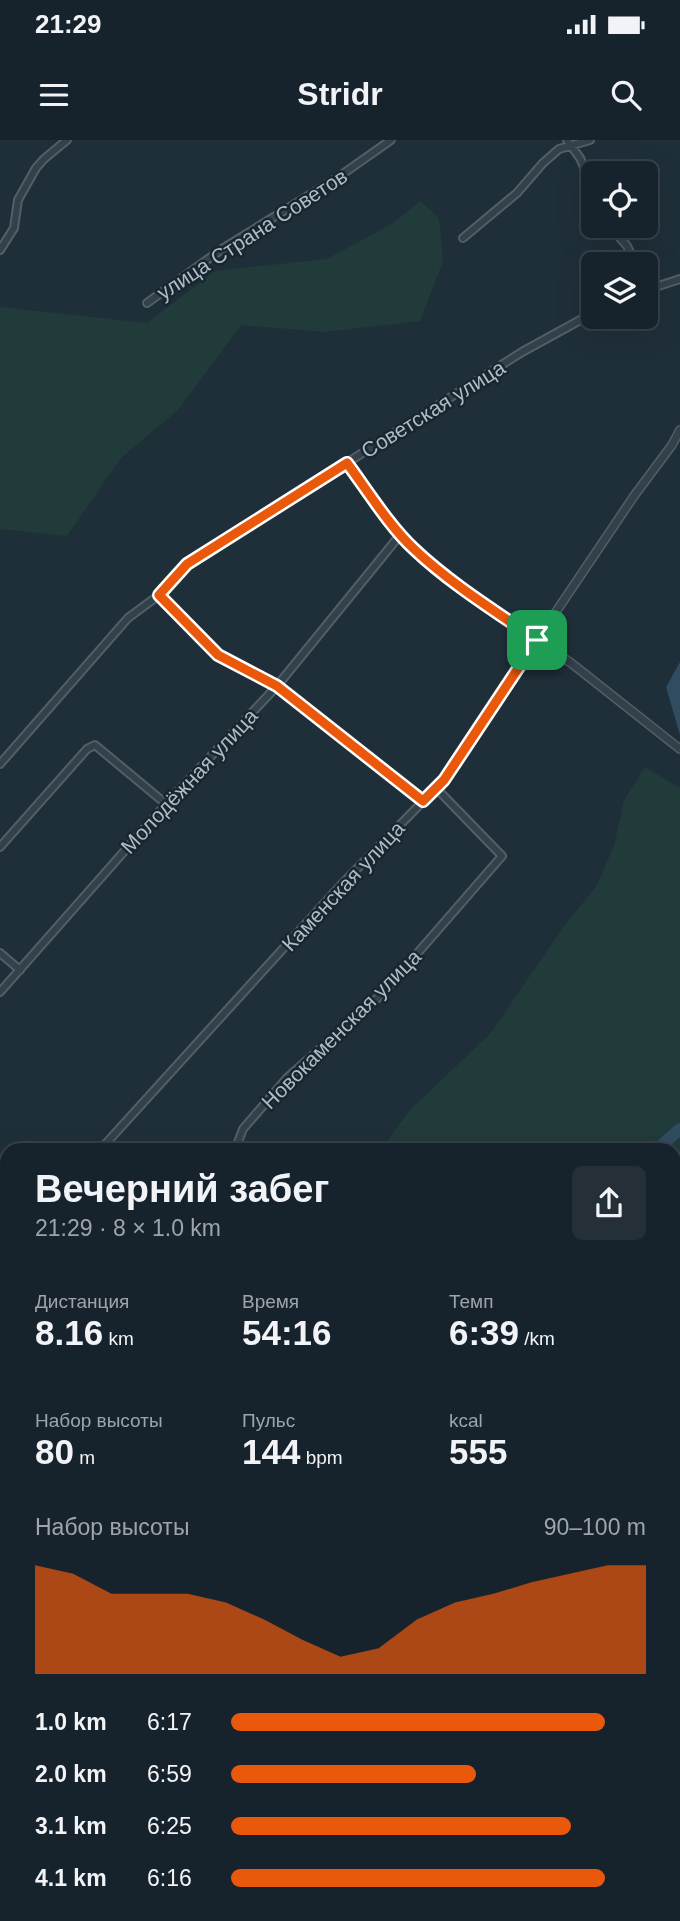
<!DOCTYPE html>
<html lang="ru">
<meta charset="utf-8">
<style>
:root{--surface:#17232c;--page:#242f38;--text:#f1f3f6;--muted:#9ea4a9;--line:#364048;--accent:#ea580c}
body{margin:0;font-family:Arial,sans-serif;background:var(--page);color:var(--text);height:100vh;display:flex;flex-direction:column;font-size:26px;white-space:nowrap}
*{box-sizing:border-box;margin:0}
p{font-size:23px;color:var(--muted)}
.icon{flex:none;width:38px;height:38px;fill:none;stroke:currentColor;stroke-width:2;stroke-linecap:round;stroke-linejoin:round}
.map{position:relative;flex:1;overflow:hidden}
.panel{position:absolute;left:0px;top:1003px;width:681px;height:779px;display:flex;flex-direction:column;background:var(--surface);border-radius:21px 21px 0 0;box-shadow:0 7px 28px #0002,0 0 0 2px var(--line)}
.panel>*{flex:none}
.fabs{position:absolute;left:581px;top:21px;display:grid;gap:14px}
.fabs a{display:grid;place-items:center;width:77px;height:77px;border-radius:10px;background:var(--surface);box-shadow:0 7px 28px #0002,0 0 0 2px var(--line);font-size:35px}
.pin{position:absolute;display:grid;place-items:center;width:60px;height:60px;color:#fff;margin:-30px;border-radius:14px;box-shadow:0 4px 10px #0006}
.round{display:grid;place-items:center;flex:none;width:74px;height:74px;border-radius:10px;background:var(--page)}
.head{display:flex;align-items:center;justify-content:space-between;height:119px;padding:0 35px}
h1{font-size:38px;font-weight:700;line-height:52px}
.metrics{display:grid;grid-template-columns:repeat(3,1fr);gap:10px;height:119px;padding:7px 35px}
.metrics div{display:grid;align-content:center}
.metrics b{font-size:35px;font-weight:700}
.metrics small{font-size:19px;font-weight:400}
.metrics p{font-size:19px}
.chart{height:196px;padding:14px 35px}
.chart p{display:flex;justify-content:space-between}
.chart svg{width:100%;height:126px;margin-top:7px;fill:var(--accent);opacity:.7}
ul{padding:0 35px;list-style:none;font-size:23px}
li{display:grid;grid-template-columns:112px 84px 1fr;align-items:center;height:52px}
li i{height:18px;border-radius:9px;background:var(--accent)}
.status{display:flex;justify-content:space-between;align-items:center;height:49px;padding:0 35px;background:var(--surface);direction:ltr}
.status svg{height:19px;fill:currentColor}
header{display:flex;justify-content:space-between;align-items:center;height:91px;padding:0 35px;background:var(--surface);font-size:32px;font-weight:700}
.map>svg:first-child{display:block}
.green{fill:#213b3a}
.water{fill:#304c61}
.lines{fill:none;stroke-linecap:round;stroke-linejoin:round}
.river{stroke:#304c61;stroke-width:12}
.minor-casing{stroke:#515f68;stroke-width:10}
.tertiary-casing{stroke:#515f68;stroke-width:10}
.minor{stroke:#33414b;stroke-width:6}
.tertiary{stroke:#33414b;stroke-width:7}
.route-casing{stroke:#fff;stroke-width:14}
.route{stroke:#ea580c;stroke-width:9}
.labels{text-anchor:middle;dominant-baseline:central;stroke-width:5;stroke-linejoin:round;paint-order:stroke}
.street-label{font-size:21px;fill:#aebcc7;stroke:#19262f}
</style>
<div class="status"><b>21:29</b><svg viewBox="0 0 49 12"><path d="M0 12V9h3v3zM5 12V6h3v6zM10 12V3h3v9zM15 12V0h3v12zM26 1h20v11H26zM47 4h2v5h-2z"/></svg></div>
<header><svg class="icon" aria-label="menu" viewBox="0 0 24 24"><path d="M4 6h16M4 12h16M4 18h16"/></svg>Stridr<svg class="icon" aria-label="search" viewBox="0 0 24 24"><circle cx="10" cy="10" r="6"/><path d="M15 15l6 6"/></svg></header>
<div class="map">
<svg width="680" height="1781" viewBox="0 0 680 1781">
<rect width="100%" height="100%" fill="#1f2f3a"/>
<path class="green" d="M420 61 439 78 443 121 420 181 325 192 241 185 178 270 121 318 67 396 0 389V167L147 183 215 131 327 119 393 83Z
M645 627 680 648V982L647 1010H380L410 970 490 894 562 789 597 745 614 706 624 660Z
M680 994V1062L674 1053V1010H662Z
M680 1084V1220L674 1225V1096Z
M680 1222V1310L674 1308V1227Z
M674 1373C676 1377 678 1380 680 1383 680 1395 680 1437 674 1447Z
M7 1729V1774L369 1775 363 1781H0V1730Z
M381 1775H428L416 1781H389Z
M446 1775H484L479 1781H440Z
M502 1775H549L545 1781H486Z"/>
<path class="water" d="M680 522V595L666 547Z"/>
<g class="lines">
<path class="river" d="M656 1010 680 989
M674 1059 680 1069
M674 1090 680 1077
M373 1774 380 1781
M435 1781 441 1774"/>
<g class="minor-casing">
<path id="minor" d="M567 0 580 18 593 48
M610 86 627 106 636 124
M463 98 517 53 543 23 559 9 590 0
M0 110 14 88 18 60 36 28 44 19 67 0
M646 150 680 139
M147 163 222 109 337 38 391 0
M159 455 218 515 277 546 423 661
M0 624 128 478 159 455 187 424 522 212 593 173
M0 707 87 609 95 605 166 664
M0 813 20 830
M0 852 166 664 277 546 400 395
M100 1010 341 745 444 640 537 500 454 442 414 409 400 395 347 323
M235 1010 243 989 287 938 382 854 502 716 436 648
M0 1105 7 1099
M674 1191 680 1184
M0 1251 7 1247
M674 1533 680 1492
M674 1598 680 1600
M674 1710 680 1701
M181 1774 189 1781
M469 1781 473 1774
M548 1781 553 1774
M627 1781 631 1774"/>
</g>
<g class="tertiary-casing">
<path id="tertiary" d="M680 290 672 305 634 356 537 500 571 523 680 609"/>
</g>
<use href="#minor" class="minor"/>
<use href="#tertiary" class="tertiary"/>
</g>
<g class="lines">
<g class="route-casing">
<path id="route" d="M347 323C367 350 390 387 414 409 451 444 495 471 537 500L444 640 423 661 277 546 218 515 159 455 187 424Z"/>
</g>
<use href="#route" class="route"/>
</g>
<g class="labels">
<g class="street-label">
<text transform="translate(252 94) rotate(-33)">улица Страна Советов</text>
<text transform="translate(433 269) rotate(-32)">Советская улица</text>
<text transform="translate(189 641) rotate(-47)">Молодёжная улица</text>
<text transform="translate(343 746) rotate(-47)">Каменская улица</text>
<text transform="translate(341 889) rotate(-45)">Новокаменская улица</text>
</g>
</g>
</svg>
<div class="fabs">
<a><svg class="icon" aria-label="locate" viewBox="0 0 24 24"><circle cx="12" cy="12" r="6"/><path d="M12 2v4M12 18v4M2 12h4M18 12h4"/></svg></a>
<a><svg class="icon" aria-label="layers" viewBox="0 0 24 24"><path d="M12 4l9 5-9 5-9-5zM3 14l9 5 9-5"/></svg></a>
</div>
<div class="pin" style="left:537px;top:500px;background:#1e9e55"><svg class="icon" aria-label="arrive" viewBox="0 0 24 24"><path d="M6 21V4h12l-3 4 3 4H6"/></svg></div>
<section class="panel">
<div class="head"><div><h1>Вечерний забег</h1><p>21:29 · 8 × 1.0 km</p></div><a class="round"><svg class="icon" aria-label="share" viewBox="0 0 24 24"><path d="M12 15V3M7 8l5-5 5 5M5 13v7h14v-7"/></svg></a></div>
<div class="metrics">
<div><p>Дистанция</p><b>8.16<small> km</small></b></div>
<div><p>Время</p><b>54:16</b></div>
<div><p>Темп</p><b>6:39<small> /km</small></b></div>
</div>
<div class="metrics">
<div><p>Набор высоты</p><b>80<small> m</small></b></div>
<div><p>Пульс</p><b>144<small> bpm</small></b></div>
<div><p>kcal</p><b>555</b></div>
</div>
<div class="chart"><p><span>Набор высоты</span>90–100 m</p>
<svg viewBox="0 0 160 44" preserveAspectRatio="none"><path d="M0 44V6L10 9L20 16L30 16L40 16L50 19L60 25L70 32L80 38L90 35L100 25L110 19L120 16L130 12L140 9L150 6L160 6V44z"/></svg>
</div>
<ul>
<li><b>1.0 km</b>6:17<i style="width:90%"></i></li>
<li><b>2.0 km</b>6:59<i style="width:59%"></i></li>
<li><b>3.1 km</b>6:25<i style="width:82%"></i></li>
<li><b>4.1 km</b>6:16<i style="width:90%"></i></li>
</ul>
</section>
</div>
